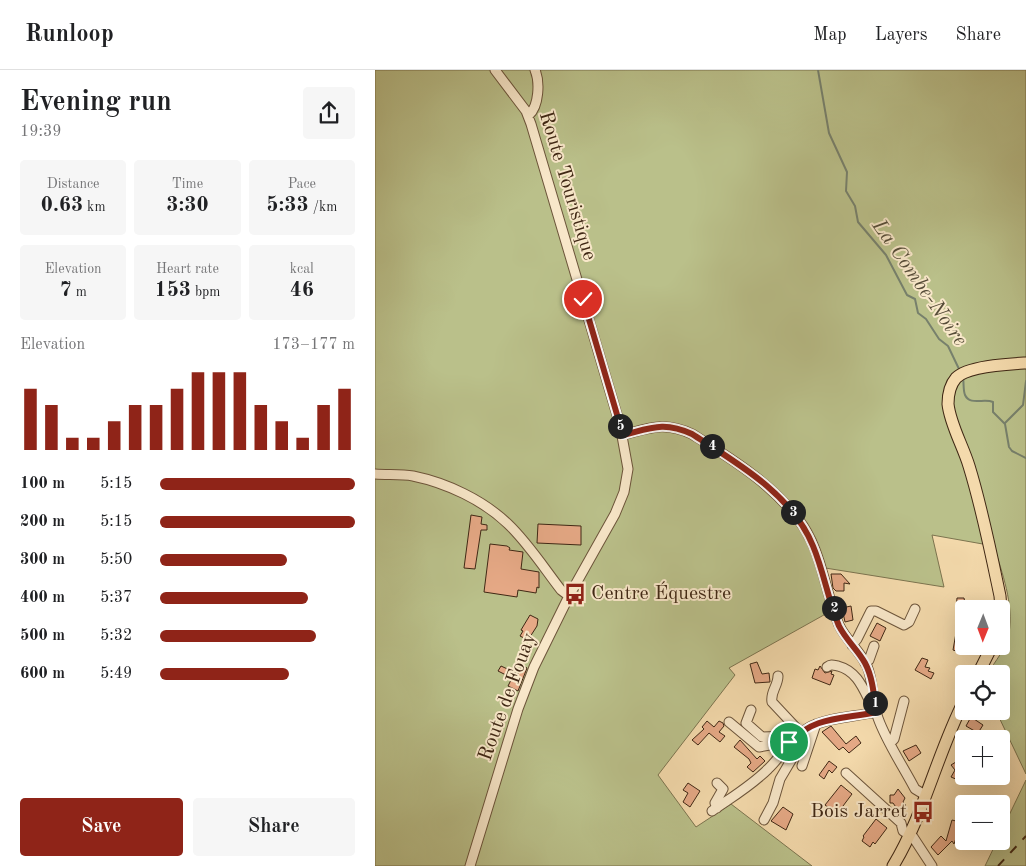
<!DOCTYPE html>
<meta charset="utf-8">
<style>
:root{--surface:#fff;--page:#f6f6f6;--text:#202124;--muted:#757577;--line:#e0e0e0;--accent:#8f2418}
body{margin:0;font-family:"Old Standard TT",serif;background:var(--page);color:var(--text);height:100vh;display:flex;flex-direction:column;font-size:19px;white-space:nowrap}
*{box-sizing:border-box;margin:0}
p{font-size:16px;color:var(--muted)}
.icon{flex:none;width:28px;height:28px;fill:none;stroke:currentColor;stroke-width:2;stroke-linecap:round;stroke-linejoin:round}
.map{position:relative;flex:1;overflow:hidden}
.sheet{display:flex;flex-direction:column;background:var(--surface);width:375px}
.sheet>*{flex:none}
.needle{width:32px;rotate:181deg}
.controls{position:absolute;left:580px;top:530px;display:grid;gap:10px}
.controls a{display:grid;place-items:center;width:55px;height:55px;border-radius:5px;background:var(--surface);box-shadow:0 5px 20px #0002;font-size:25px}
.pin{position:absolute;display:grid;place-items:center;width:42px;height:42px;color:#fff;margin:-21px;border:2px solid #fff;border-radius:50%;box-shadow:0 1px 5px #0007}
.km{position:absolute;width:25px;height:25px;margin:-12px;border-radius:50%;background:#222;color:#fff;font-size:14px;line-height:25px;text-align:center}
.round{display:grid;place-items:center;flex:none;width:52px;height:52px;border-radius:5px;background:var(--page)}
.summary{display:flex;align-items:center;justify-content:space-between;height:85px;padding:0 20px}
h1{font-size:28px;font-weight:700;line-height:38px}
.stats{display:grid;grid-template-columns:repeat(3,1fr);gap:8px;height:85px;padding:5px 20px}
.stats div{display:grid;align-content:center;border-radius:5px;background:var(--page);text-align:center}
.stats b{font-size:21px;font-weight:700}
.stats small{font-size:14px;font-weight:400}
.stats p{font-size:14px}
.chart{height:140px;padding:10px 20px}
.chart p{display:flex;justify-content:space-between}
.chart svg{width:100%;height:90px;margin-top:5px;stroke:var(--accent);stroke-width:6}
.button{display:flex;gap:10px;margin-top:auto;padding:10px 20px}
.button a{flex:1;height:58px;border-radius:5px;background:var(--accent);color:#fff;font-size:20px;font-weight:700;line-height:58px;text-align:center}
.button a+a{background:var(--page);color:var(--text)}
ul{padding:0 20px;list-style:none;font-size:16px}
li{display:grid;grid-template-columns:80px 60px 1fr;align-items:center;height:38px}
li i{height:12px;border-radius:6px;background:var(--accent)}
header{display:flex;align-items:center;gap:30px;box-sizing:border-box;height:70px;padding:0 25px;background:var(--surface);border-bottom:1px solid var(--line)}
header strong{font-size:24px}
nav{display:flex;gap:28px;margin-inline-start:auto;font-size:18px}
main{display:flex;flex:1;min-height:0}
.map>svg:first-child{display:block}
.green{fill:#bac08a;stroke:#7c744f}
.lines{fill:none;stroke-linecap:round;stroke-linejoin:round}
.stream{stroke:#77806c;stroke-width:2}
.building{fill:#e6a986;stroke:#3f2714}
.minor-casing{stroke:#6c543a;stroke-width:11}
.major-casing{stroke:#3f2714;stroke-width:13}
.minor{stroke:#f8e7c9;stroke-width:9}
.major{stroke:#f4daac;stroke-width:11}
.rail{stroke:#3f2714;stroke-width:2;stroke-dasharray:9 9;stroke-linecap:butt}
.route-casing{stroke:#fff;stroke-width:10}
.route{stroke:#8f2418;stroke-width:6}
.labels{text-anchor:middle;dominant-baseline:central;stroke-width:4;stroke-linejoin:round;paint-order:stroke}
.street-label{font-size:20px;fill:#3f2714;stroke:#f8e7c9}
.poi-label{font-size:20px;fill:#3f2714;stroke:#f8e7c9;text-anchor:start}
.water-label{font-size:21px;font-style:italic;fill:#564c38;stroke:#f8e7c9}
</style>
<header>
<strong>Runloop</strong>
<nav><a>Map</a><a>Layers</a><a>Share</a></nav>
</header>
<main>
<section class="sheet">
<div class="summary"><div><h1>Evening run</h1><p>19:39</p></div><a class="round"><svg class="icon" aria-label="share" viewBox="0 0 24 24"><path d="M12 15V3M7 8l5-5 5 5M5 13v7h14v-7"/></svg></a></div>
<div class="stats">
<div><p>Distance</p><b>0.63<small> km</small></b></div>
<div><p>Time</p><b>3:30</b></div>
<div><p>Pace</p><b>5:33<small> /km</small></b></div>
</div>
<div class="stats">
<div><p>Elevation</p><b>7<small> m</small></b></div>
<div><p>Heart rate</p><b>153<small> bpm</small></b></div>
<div><p>kcal</p><b>46</b></div>
</div>
<div class="chart"><p><span>Elevation</span>173–177 m</p>
<svg viewBox="0 0 160 44" preserveAspectRatio="none"><path d="M5 44V14M15 44V22M25 44V38M35 44V38M45 44V30M55 44V22M65 44V22M75 44V14M85 44V6M95 44V6M105 44V6M115 44V22M125 44V30M135 44V38M145 44V22M155 44V14"/></svg>
</div>
<ul>
<li><b>100 m</b>5:15<i style="width:100%"></i></li>
<li><b>200 m</b>5:15<i style="width:100%"></i></li>
<li><b>300 m</b>5:50<i style="width:65%"></i></li>
<li><b>400 m</b>5:37<i style="width:76%"></i></li>
<li><b>500 m</b>5:32<i style="width:80%"></i></li>
<li><b>600 m</b>5:49<i style="width:66%"></i></li>
</ul>
<div class="button"><a>Save</a><a>Share</a></div>
</section>
<div class="map">
<svg width="651" height="796" viewBox="0 0 651 796">
<rect width="100%" height="100%" fill="#f4daac"/>
<filter id="stains"><feTurbulence type="fractalNoise" baseFrequency=".004" numOctaves="4"/><feColorMatrix values="0 0 0 0 .2 0 0 0 0 .09 0 0 0 0 .02 0 0 0 .5 -.17"/></filter>
<radialGradient id="worn" r=".72"><stop offset=".6" stop-color="#630" stop-opacity="0"/><stop offset="1" stop-color="#630" stop-opacity=".3"/></radialGradient>
<path class="green" d="M0 0H651V704L621 641H626V604H612C620 592 632 577 634 563 639 534 627 503 619 476L557 465 569 517 444 497 456 541 354 598 360 605 283 705 321 757 356 734 437 796H0Z
M651 710V796H610L622 771H626V762Z"/>
<g class="lines">
<path class="stream" d="M443 0 454 63 472 102 471 121 480 136 483 152 511 185 532 225 540 229 543 243 551 249 564 269 573 276 584 299
M588 308C589 313 588 320 590 325 595 336 609 328 618 332V342L630 354 634 377 637 381 651 388
M630 353 648 335 651 311"/>
</g>
<path class="building" d="M96 445 107 447 106 454 112 455V460H106L100 499 89 498Z
M163 454 206 456V475L162 473Z
M115 474 132 476 135 478 134 480 148 482 146 499 164 502V518L162 517 161 523 143 520 142 527 109 522Z
M456 504H466L475 514 469 513V521H461L458 518Z
M582 528H589L590 533 594 534 593 539H589V547L583 546 584 540 581 539Z
M476 536 478 550 470 552 467 538Z
M155 545 163 549 162 556 153 570 145 566 148 561 146 560Z
M502 553 511 558 505 571 495 566Z
M581 563 589 568 587 583 578 580Z
M547 588 553 590 550 597 555 598 553 601 559 603 556 609 540 600Z
M382 592 387 604 394 603 395 612 380 613 375 594Z
M147 595 152 598 143 621 133 616 137 608 123 601 126 596 143 604Z
M445 596 450 603 457 601 456 604 459 605 455 615 437 608 440 599 443 600Z
M596 647 608 655 603 663 591 656Z
M332 651 339 657 344 651 348 653 349 656 344 662 350 666 345 672 334 663 323 675 317 670 329 659 327 657Z
M456 656 471 674 481 666 486 673 474 683 468 677 464 680 447 662Z
M365 670 382 689 385 686 390 691 378 702 372 697 376 693 374 689 359 677Z
M541 675 546 683 534 691 528 681Z
M589 687V699L586 706 583 710 576 707 580 700 576 695Z
M454 691 462 697 457 703 454 700 449 709 444 705Z
M313 713 325 721 315 737 308 732 313 723 308 720Z
M466 715 477 724 462 744 450 735Z
M523 719 530 728 528 732 531 735 523 740 518 733H515V725H519Z
M408 737 418 744 411 760 396 751Z
M501 749 512 758 500 774 498 772 495 777 487 771 489 767 488 766Z
M577 750 589 753V763L583 762 579 774 577 771 563 785 556 777 566 766 571 771Z"/>
<g class="lines">
<g class="minor-casing">
<path id="minor" d="M154 45C164 36 165 12 160 0
M248 365C275 358 289 351 317 364 355 388 395 412 423 449 447 479 449 520 464 555 471 570 485 581 492 596 499 613 497 631 503 648 512 673 528 696 540 719L550 725
M0 404C12 405 26 404 38 406 72 413 108 430 133 454 153 473 169 498 186 520L194 526
M477 575 482 569 496 541H501L529 555 534 552 540 539
M490 593 494 590 499 576
M452 597C456 594 458 595 463 596 482 601 488 618 496 634L500 635
M403 606C403 616 395 622 397 632L426 663
M376 640 371 653 387 667 416 666 420 668
M354 652 384 677 411 672 416 673
M515 673 519 669 529 631
M427 696 441 654
M471 703 526 753 528 761 538 767 557 796
M342 738 340 733 348 719 342 713
M337 741C357 727 376 716 393 699 407 686 416 667 433 658 454 647 479 647 501 642
M389 750 398 733 405 709 428 670V661
M95 796 143 639 159 597 194 526 240 444 249 422 253 399 245 355 156 54 151 41 120 0"/>
</g>
<g class="major-casing">
<path id="major" d="M626 539 625 526C616 483 607 438 594 396 588 376 575 354 573 334 573 325 575 315 581 308 592 296 634 294 651 293
M603 604 617 576
M518 796C549 745 562 684 589 631"/>
</g>
<use href="#minor" class="minor"/>
<use href="#major" class="major"/>
<path class="rail" d="M623 796 651 766"/>
</g>
<g class="lines">
<g class="route-casing">
<path id="route" d="M208 229 248 365C276 358 289 351 317 364 362 393 417 424 438 476 449 502 453 530 464 556 471 570 483 580 490 593 498 608 499 626 501 642 472 649 435 646 416 673L414 672"/>
</g>
<use href="#route" class="route"/>
</g>
<defs>
<g id="bus-bare" transform="scale(1.725)"><path d="M-5-6H5V4H4V6H2V4H-2V6H-4V4H-5ZM-3.5-4V0h7V-4ZM-3.5 1.2v1.5H-2V1.2ZM2 1.2v1.5H3.5V1.2Z" fill="#8f2418" stroke="#f8e7c9" stroke-width="2.5" paint-order="stroke"/></g>
</defs>
<g fill-rule="evenodd">
<use href="#bus-bare" x="200" y="524"/>
<use href="#bus-bare" x="548" y="742"/>
</g>
<g class="labels">
<g class="street-label">
<text transform="translate(192 116) rotate(73)">Route Touristique</text>
<text transform="translate(133 627) rotate(-70)">Route de Fouay</text>
</g>
<g class="poi-label">
<text x="216" y="524">Centre Équestre</text>
<text x="532" y="742" text-anchor="end">Bois Jarret</text>
</g>
<g class="water-label">
<text transform="translate(544 213) rotate(55)">La Combe-Noire</text>
</g>
</g>
<rect width="100%" height="100%" filter="url(#stains)"/>
<rect width="100%" height="100%" fill="url(#worn)"/>
</svg>
<div class="controls">
<a><svg class="needle" viewBox="-14 -14 28 28"><path d="M0-13l5 13h-10z" fill="#e53935"/><path d="M0 13l5-13h-10z" fill="#757577"/></svg></a>
<a><svg class="icon" aria-label="locate" viewBox="0 0 24 24"><circle cx="12" cy="12" r="6"/><path d="M12 2v4M12 18v4M2 12h4M18 12h4"/></svg></a>
<a>+</a>
<a>−</a>
</div>
<div class="pin" style="left:414px;top:672px;background:#1e9e55"><svg class="icon" aria-label="arrive" viewBox="0 0 24 24"><path d="M6 21V4h12l-3 4 3 4H6"/></svg></div>
<div class="pin" style="left:208px;top:229px;background:#d93025"><svg class="icon" aria-label="check" viewBox="0 0 24 24"><path d="M5 12l5 5 9-10"/></svg></div>
<b class="km" style="left:500px;top:633px">1</b>
<b class="km" style="left:459px;top:538px">2</b>
<b class="km" style="left:418px;top:442px">3</b>
<b class="km" style="left:337px;top:376px">4</b>
<b class="km" style="left:245px;top:356px">5</b>
</div>
</main>
